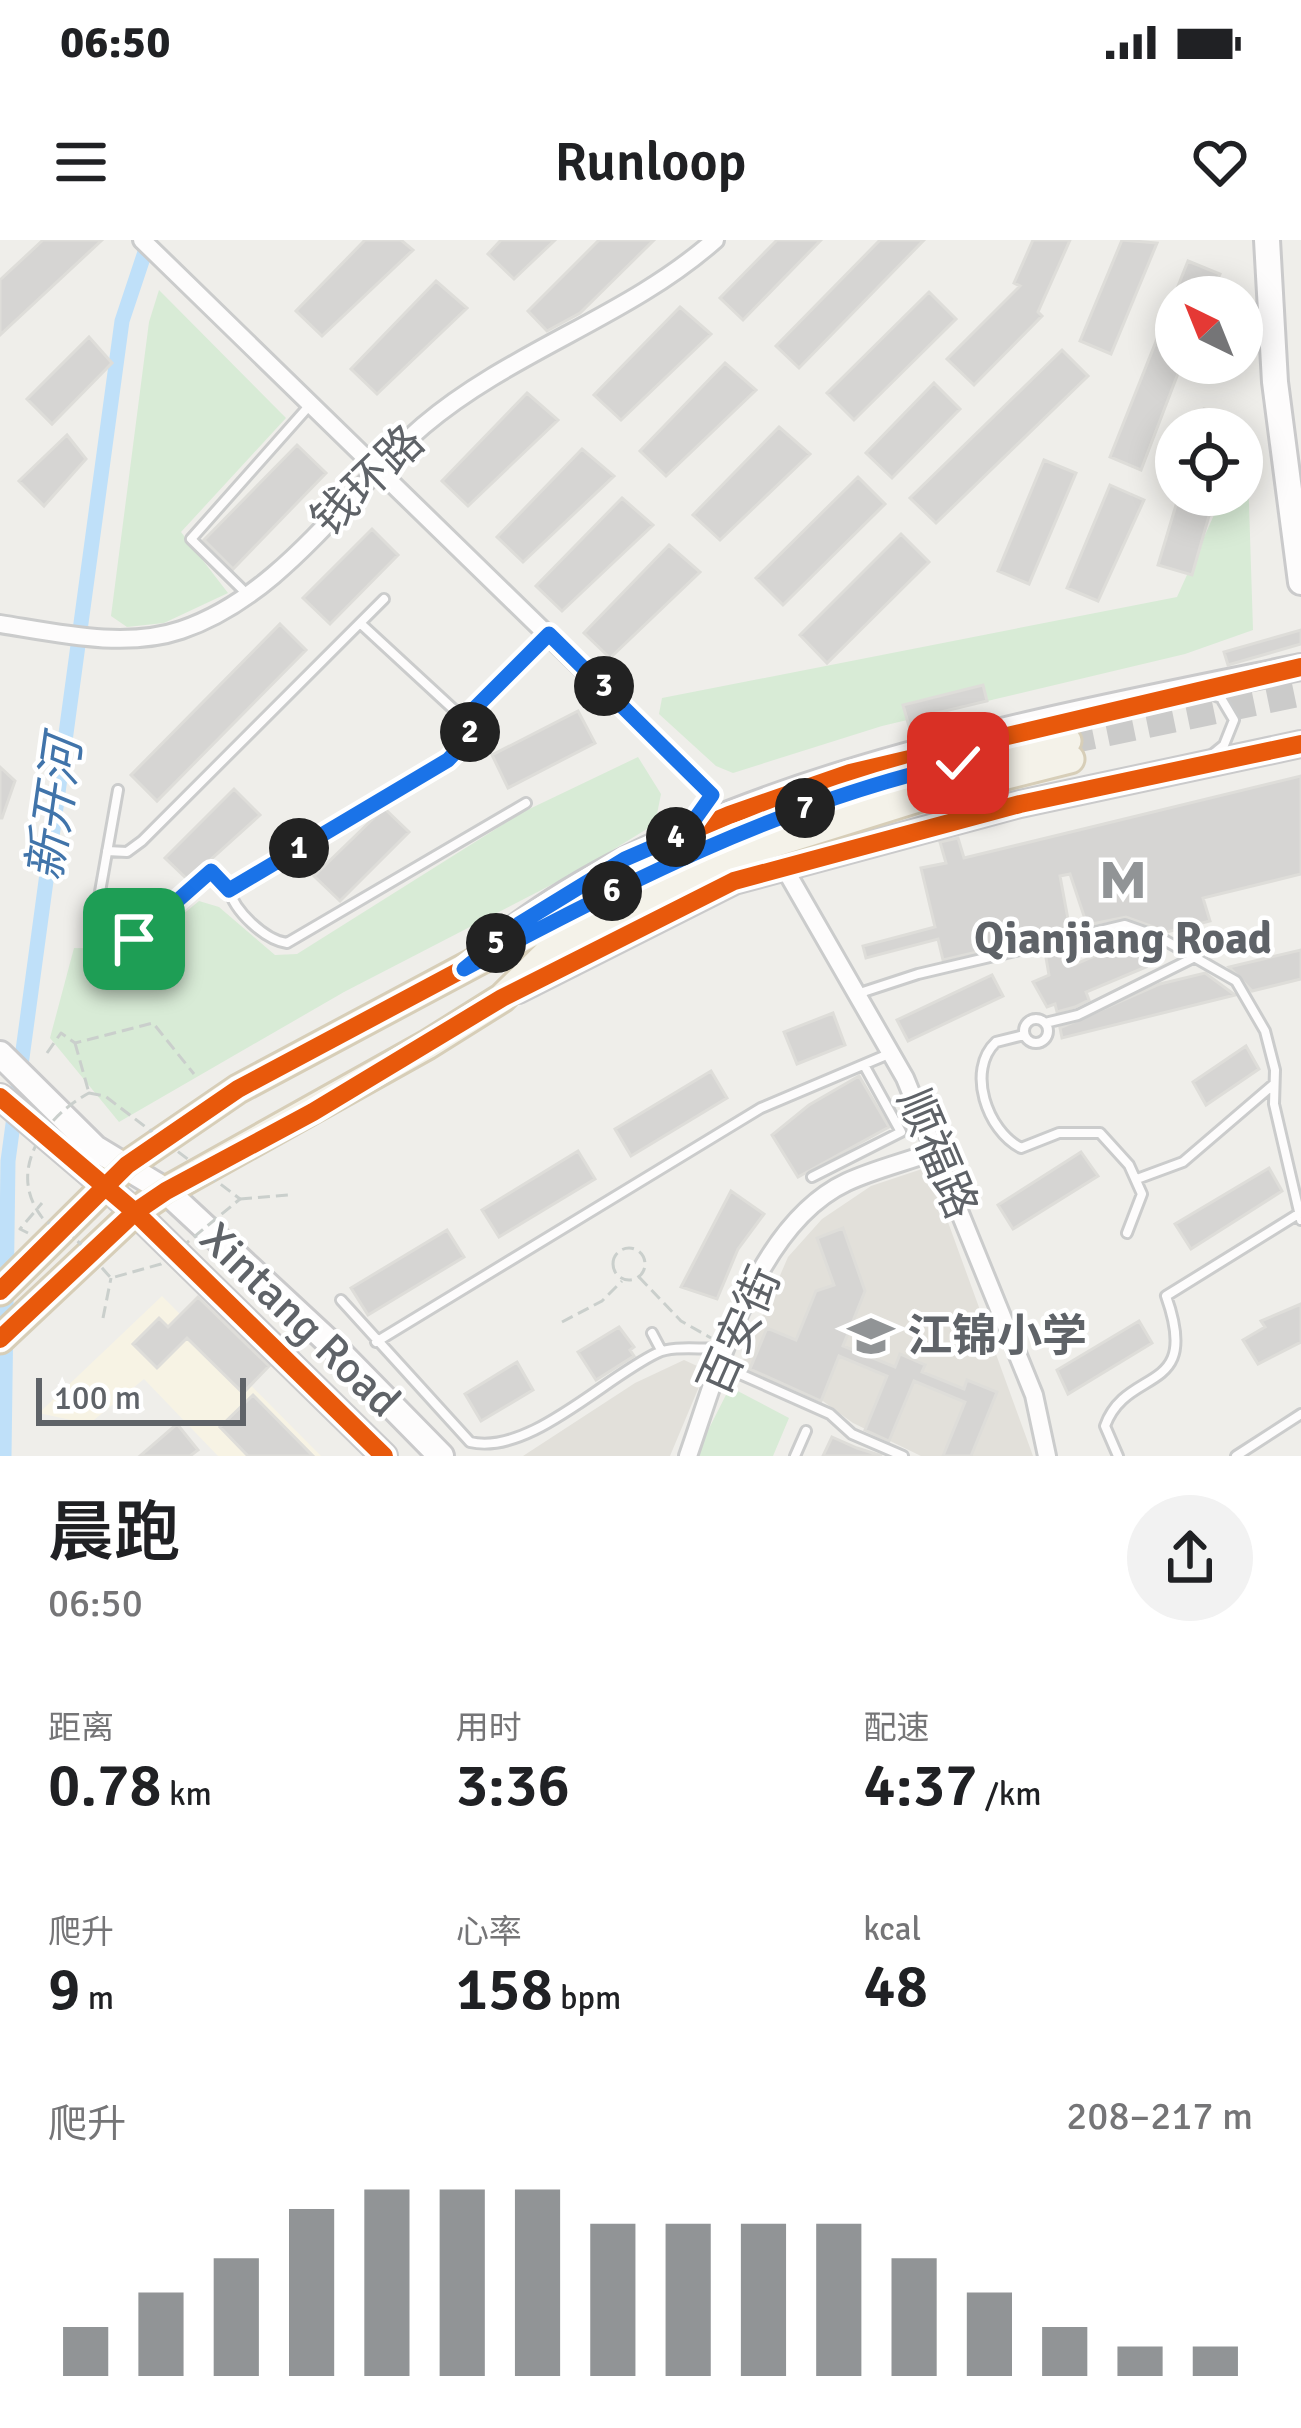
<!DOCTYPE html>
<html lang="zh">
<meta charset="utf-8">
<style>
:root{--surface:#fff;--page:#f2f2f2;--text:#202124;--muted:#757577;--accent:#919496}
body{margin:0;font-family:Signika,"Noto Sans SC",sans-serif;background:var(--page);color:var(--text);height:100vh;display:flex;flex-direction:column;font-size:45px;white-space:nowrap}
*{box-sizing:border-box;margin:0}
p{font-size:39px;color:var(--muted)}
.icon{flex:none;width:66px;height:66px;fill:none;stroke:currentColor;stroke-width:2;stroke-linecap:round;stroke-linejoin:round}
.map{position:relative;height:1216px;overflow:hidden}
.drawer{display:flex;flex-direction:column;background:var(--surface);flex:1}
.drawer>*{flex:none}
.needle{width:78px;rotate:317deg}
.controls{position:absolute;left:1155px;top:36px;display:grid;gap:24px}
.controls a{display:grid;place-items:center;width:108px;height:108px;border-radius:50%;background:var(--surface);box-shadow:0 6px 30px #0003;font-size:60px}
.scale{position:absolute;left:36px;bottom:30px;width:210px;box-sizing:border-box;padding-left:12px;border:6px solid #5f6368;border-top:0;font-size:33px;line-height:42px;white-space:nowrap;color:#5f6368;-webkit-text-stroke:9px #fff;paint-order:stroke}
.pin{position:absolute;display:grid;place-items:center;width:102px;height:102px;color:#fff;margin:-51px;border-radius:24px;box-shadow:0 6px 18px #0006}
.km{position:absolute;width:60px;height:60px;margin:-30px;border-radius:50%;background:#222;color:#fff;font-size:33px;line-height:60px;text-align:center}
.round{display:grid;place-items:center;flex:none;width:126px;height:126px;border-radius:63px;background:var(--page)}
.overview{display:flex;align-items:center;justify-content:space-between;height:204px;padding:0 48px}
h1{font-size:66px;font-weight:600;line-height:90px}
.metrics{display:grid;grid-template-columns:repeat(3,1fr);gap:18px;height:204px;padding:12px 48px}
.metrics div{display:grid;align-content:center}
.metrics b{font-size:60px;font-weight:600}
.metrics small{font-size:33px;font-weight:400}
.metrics p{font-size:33px}
.chart{height:336px;padding:24px 48px}
.chart p{display:flex;justify-content:space-between}
.chart svg{width:100%;height:216px;margin-top:12px;stroke:var(--accent);stroke-width:6}
.status{display:flex;justify-content:space-between;align-items:center;height:84px;padding:0 60px;background:var(--surface);direction:ltr}
.status svg{height:33px;fill:currentColor}
header{display:flex;justify-content:space-between;align-items:center;height:156px;padding:0 48px;background:var(--surface);font-size:54px;font-weight:600}
.map>svg:first-child{display:block}
.commercial{fill:#f7f3e4}
.education{fill:#e2e0da}
.green{fill:#d8ebd6}
.lines{fill:none;stroke-linecap:round;stroke-linejoin:round}
.canal{stroke:#bfe0f9;stroke-width:15}
.building{fill:#d6d5d3;stroke:#deddd9;stroke-width:3}
.primary-tunnel{stroke:#cbcbca;stroke-width:27;stroke-dasharray:27 14;stroke-linecap:butt}
.lane-casing{stroke:#cbcccc;stroke-width:14}
.street-casing{stroke:#cbcccc;stroke-width:22}
.secondary-casing{stroke:#cacacb;stroke-width:30}
.primary-casing{stroke:#d7ceb8;stroke-width:33}
.path{stroke:#cacfcc;stroke-width:3;stroke-dasharray:12 6;stroke-linecap:butt}
.lane{stroke:#fdfcfc;stroke-width:8}
.street{stroke:#fdfcfc;stroke-width:16}
.secondary{stroke:#fdfcfc;stroke-width:24}
.primary{stroke:#f4f2e9;stroke-width:27}
.path-bridge{stroke:#cacfcc;stroke-width:3;stroke-dasharray:12 6;stroke-linecap:butt}
.cycleway-casing{stroke:#fff;stroke-width:26}
.cycleway{stroke:#e8590c;stroke-width:18}
.route-casing{stroke:#fff;stroke-width:24}
.route{stroke:#1a73e8;stroke-width:15}
.labels{text-anchor:middle;dominant-baseline:central;stroke-width:9;stroke-linejoin:round;paint-order:stroke}
.street-label{font-size:45px;fill:#5f6368;stroke:#fff}
.poi-label{font-size:45px;font-weight:bold;fill:#5f6368;stroke:#fff}
.water-label{font-size:48px;font-style:italic;fill:#4174aa;stroke:#fff}
</style>
<div class="status"><b>06:50</b><svg viewBox="0 0 49 12"><path d="M0 12V9h3v3zM5 12V6h3v6zM10 12V3h3v9zM15 12V0h3v12zM26 1h20v11H26zM47 4h2v5h-2z"/></svg></div>
<header><svg class="icon" aria-label="menu" viewBox="0 0 24 24"><path d="M4 6h16M4 12h16M4 18h16"/></svg>Runloop<svg class="icon" aria-label="heart" viewBox="0 0 24 24"><path d="M12 20l-8-8c-3-5 5-10 8-4 3-6 11-1 8 4z"/></svg></header>
<div class="map">
<svg width="1301" height="1216" viewBox="0 0 1301 1216">
<rect width="100%" height="100%" fill="#efeeea"/>
<path class="commercial" d="M162 1056 321 1216H218L144 1139 89 1184 39 1173Z"/>
<path class="education" d="M928 927 1033 1216H921L853 1183 820 1159 739 1130 788 1017 822 979 871 946Z
M684 1120 706 1130 670 1216H523L635 1143Z"/>
<path class="green" d="M159 50 286 178 181 292 228 353 164 383 127 387 111 376 149 82Z
M1247 201 1253 390 1185 414 882 486 733 533 716 526 659 474 662 458 1177 357 1223 255H1242Z
M638 517 661 554 655 584 580 630 344 752 119 882 50 798 74 708 141 709 199 661 219 667 275 715 297 714 521 573Z
M730 1147 789 1178 773 1216H695Z"/>
<g class="lines">
<path class="canal" d="M4 1216 8 921 122 81 149 0"/>
</g>
<path class="building" d="M43 0H102L0 95V40Z
M365 0H401L413 10 322 96 296 71Z
M501 0H555L514 39 488 14Z
M599 0H654L580 73 547 91 528 71Z
M777 0H821L743 80 720 58Z
M880 0H924L799 128 776 106Z
M1033 0H1070L1038 72 1042 76 974 145 947 119 1020 46 1014 43Z
M1122 0 1157 3 1111 114 1080 101Z
M1188 21 1220 34 1210 57H1176V123H1182L1141 230 1110 217Z
M436 41 467 68 377 154 351 129Z
M929 52 956 79 854 180 827 153Z
M680 67 711 94 621 180 594 155Z
M89 97 112 123 52 184 27 159Z
M1062 110 1088 136 936 283 910 258Z
M725 123 756 150 666 236 640 211Z
M934 143 960 169 892 238 866 213Z
M527 153 558 180 468 266 442 241Z
M1204 169 1238 179 1235 189H1198Z
M779 187 810 214 720 300 693 275Z
M67 195 86 219 44 266 19 241Z
M297 205 326 233 233 329 204 300Z
M582 209 614 236 523 322 497 297Z
M1044 220 1076 233 1029 344 998 331Z
M858 237 885 264 783 365 756 338Z
M1110 245 1144 260 1098 361 1067 348Z
M1179 255H1215L1192 335 1158 325Z
M622 258 653 285 562 371 536 346Z
M372 289 398 315 330 384 303 358Z
M901 294 929 322 827 423 800 395Z
M669 305 700 332 610 418 584 393Z
M280 384 306 410 157 561 131 535Z
M1301 390V404L1228 425 1224 412Z
M983 445 987 461 924 476 929 493 912 497 903 465Z
M578 471 595 503 508 548 492 515Z
M0 527 15 541 2 578H0Z
M1301 536V634L1203 658 1210 681 1167 692 1126 677 1087 685 1070 634 1060 636 1070 690 943 720 938 699 866 718 863 706 935 687 921 628 946 623 940 602 958 598 964 618Z
M234 549 260 575 188 640 165 618Z
M384 568 409 592 340 661 314 636Z
M1125 694 1141 699 1131 702 1146 727 1086 752 1089 760 1075 767 1057 772 1055 764 1047 767 1033 742 1049 735 1045 712 1072 706 1076 724 1097 715 1093 701Z
M1301 710V739L1252 751 1229 727Z
M1205 733 1235 755 1062 798 1060 788 1160 744Z
M992 735 1003 756 908 801 897 780Z
M833 773 845 805 797 824 784 792Z
M1246 806 1259 829 1206 865 1193 842Z
M711 831 727 858 631 916 615 889Z
M859 836 889 887 798 937 772 895 809 865Z
M578 911 595 939 499 997 482 970Z
M1081 912 1098 936 1013 989 998 965Z
M1269 928 1282 951 1191 1009 1175 984Z
M731 951 764 974 738 1009 717 1059 681 1047Z
M843 988 865 1051 843 1106 895 1127 900 1114 925 1125 922 1132 964 1149 967 1140 997 1152 971 1216H943L965 1162 914 1141 889 1201 865 1190 887 1136 839 1116 821 1161 750 1129 767 1088 796 1100 816 1051 834 1045 817 998Z
M447 990 464 1017 368 1075 351 1048Z
M198 1057 269 1126 243 1153 187 1098 157 1128 133 1104 159 1078 168 1087Z
M1301 1064V1102L1258 1124 1243 1100 1265 1087 1261 1081Z
M1139 1081 1152 1103 1068 1154 1057 1130Z
M619 1087 634 1107 630 1110 634 1116 596 1140 578 1112Z
M517 1122 533 1150 481 1181 465 1154Z
M253 1155 313 1216H248L220 1187Z
M177 1184 198 1210 190 1216H140Z
M832 1197 857 1208 882 1216H823Z"/>
<g class="lines">
<path class="primary-tunnel" d="M1067 501 1301 453"/>
<g class="lane-casing">
<path id="lane" d="M246 353 191 299 309 166
M1209 453 1221 458 1234 480 1224 505 1213 514
M464 479 548 395
M118 550 98 663 107 695 134 699 211 631 229 649 448 520 471 495 464 479 360 383
M107 611 127 612 142 601 384 359
M229 649C234 671 265 700 287 703L526 563
M860 753 918 734 1125 685 1159 697 1236 741 1265 791 1275 830 1274 864 1301 980
M1024 791a12 12 0 1 1 24 0a12 12 0 1 1-24 0Z
M1045 783 1078 775 1193 718
M1024 795 996 802C966 830 987 891 1021 908L1059 893H1100L1129 925 1142 954 1127 993
M812 937 901 892 864 825
M1137 939 1183 922 1274 844
M341 1060 470 1202C529 1216 604 1138 657 1113 673 1105 703 1110 721 1108
M652 1093 661 1110
M376 1102 761 868 891 813
M722 1126 830 1174 852 1194 903 1216
M795 1216 806 1191
M1118 1216 1105 1186C1127 1125 1202 1157 1166 1056L1300 973
M1236 1216 1301 1174"/>
</g>
<g class="street-casing">
<path id="street" d="M142 0 712 555
M0 384C57 393 125 409 181 390 282 356 345 254 423 186 511 111 628 77 715 0
M786 631 905 838 1034 1155 1047 1216
M688 1216C719 1128 755 985 847 942 875 929 906 922 935 911"/>
</g>
<g class="secondary-casing">
<path id="secondary" d="M1267 0 1275 142 1301 342
M498 701C699 539 1051 479 1301 427
M518 750 734 641 1020 564 1301 504
M0 814 95 908 166 951 332 1105 441 1216
M0 857 135 972 384 1216"/>
</g>
<g class="primary-casing">
<path id="primary" d="M0 1051 127 925 238 849 579 667 683 615 828 559 893 538 1067 501
M0 1099 135 972 166 951 427 805 502 758 546 715 668 647 767 605 927 555 1070 519"/>
</g>
<path class="path" d="M75 803 89 853
M47 813 61 793 75 803 153 783 194 834
M240 959 289 955
M28 993 20 989 42 963
M613 1024a16 16 0 1 1 32 0a16 16 0 1 1-32 0Z
M639 1037 681 1081 711 1098
M103 1078 111 1038
M562 1082 602 1061 622 1041"/>
<use href="#lane" class="lane"/>
<use href="#street" class="street"/>
<use href="#secondary" class="secondary"/>
<use href="#primary" class="primary"/>
<path class="path-bridge" d="M89 853 105 856 240 959 161 1024 111 1038C98 1024 86 1008 72 996 62 988 48 986 41 976 6 929 46 876 89 853Z"/>
<g class="cycleway-casing">
<path id="cycleway" d="M0 857 135 972 384 1216
M0 1051 127 925 238 849 463 729 519 684 625 619 729 575 850 533 1301 427
M0 1099 135 972 166 951 313 872 502 758 734 641 1020 564 1301 504"/>
</g>
<use href="#cycleway" class="cycleway"/>
</g>
<g class="lines">
<g class="route-casing">
<path id="route" d="M134 699 211 631 229 650 448 520 471 495 464 479 549 394 712 555 685 593 625 619 519 684 464 729C622 644 781 563 958 523"/>
</g>
<use href="#route" class="route"/>
</g>
<defs>
<g id="metro-bare" transform="scale(3.6)"><path d="M-5.5 5V-5H-3L0 0L3-5H5.5V5H3V-.5L0 4L-3-.5V5Z" fill="#919496" stroke="#fff" stroke-width="2.5" paint-order="stroke"/></g>
<g id="school-bare" transform="scale(3.6)"><path d="M0-5L7-2L0 1L-7-2ZM-4 1L0 2.5L4 1V4Q0 6-4 4Z" fill="#919496" stroke="#fff" stroke-width="2.5" paint-order="stroke"/></g>
</defs>
<g fill-rule="evenodd">
<use href="#metro-bare" x="1123" y="640"/>
<use href="#school-bare" x="871" y="1096"/>
</g>
<g class="labels">
<g class="street-label">
<text transform="translate(368 241) rotate(-44)">钱环路</text>
<text transform="translate(937 914) rotate(67)">顺福路</text>
<text transform="translate(300 1080) rotate(44)">Xintang Road</text>
<text transform="translate(740 1091) rotate(-66)">百安街</text>
</g>
<g class="poi-label">
<text x="1123" y="698">Qianjiang Road</text>
<text x="907" y="1096" text-anchor="start">江锦小学</text>
</g>
<g class="water-label">
<text transform="translate(55 569) rotate(-82)">新开河</text>
</g>
</g>
</svg>
<div class="controls">
<a><svg class="needle" viewBox="-14 -14 28 28"><path d="M0-13l5 13h-10z" fill="#e53935"/><path d="M0 13l5-13h-10z" fill="#757577"/></svg></a>
<a><svg class="icon" aria-label="locate" viewBox="0 0 24 24"><circle cx="12" cy="12" r="6"/><path d="M12 2v4M12 18v4M2 12h4M18 12h4"/></svg></a>
</div>
<div class="scale">100 m</div>
<div class="pin" style="left:134px;top:699px;background:#1e9e55"><svg class="icon" aria-label="arrive" viewBox="0 0 24 24"><path d="M6 21V4h12l-3 4 3 4H6"/></svg></div>
<div class="pin" style="left:958px;top:523px;background:#d93025"><svg class="icon" aria-label="check" viewBox="0 0 24 24"><path d="M5 12l5 5 9-10"/></svg></div>
<b class="km" style="left:299px;top:608px">1</b>
<b class="km" style="left:470px;top:492px">2</b>
<b class="km" style="left:604px;top:446px">3</b>
<b class="km" style="left:676px;top:597px">4</b>
<b class="km" style="left:496px;top:703px">5</b>
<b class="km" style="left:612px;top:651px">6</b>
<b class="km" style="left:805px;top:568px">7</b>
</div>
<section class="drawer">
<div class="overview"><div><h1>晨跑</h1><p>06:50</p></div><a class="round"><svg class="icon" aria-label="share" viewBox="0 0 24 24"><path d="M12 15V3M7 8l5-5 5 5M5 13v7h14v-7"/></svg></a></div>
<div class="metrics">
<div><p>距离</p><b>0.78<small> km</small></b></div>
<div><p>用时</p><b>3:36</b></div>
<div><p>配速</p><b>4:37<small> /km</small></b></div>
</div>
<div class="metrics">
<div><p>爬升</p><b>9<small> m</small></b></div>
<div><p>心率</p><b>158<small> bpm</small></b></div>
<div><p>kcal</p><b>48</b></div>
</div>
<div class="chart"><p><span>爬升</span>208–217 m</p>
<svg viewBox="0 0 160 44" preserveAspectRatio="none"><path d="M5 44V34M15 44V27M25 44V20M35 44V10M45 44V6M55 44V6M65 44V6M75 44V13M85 44V13M95 44V13M105 44V13M115 44V20M125 44V27M135 44V34M145 44V38M155 44V38"/></svg>
</div>
</section>
